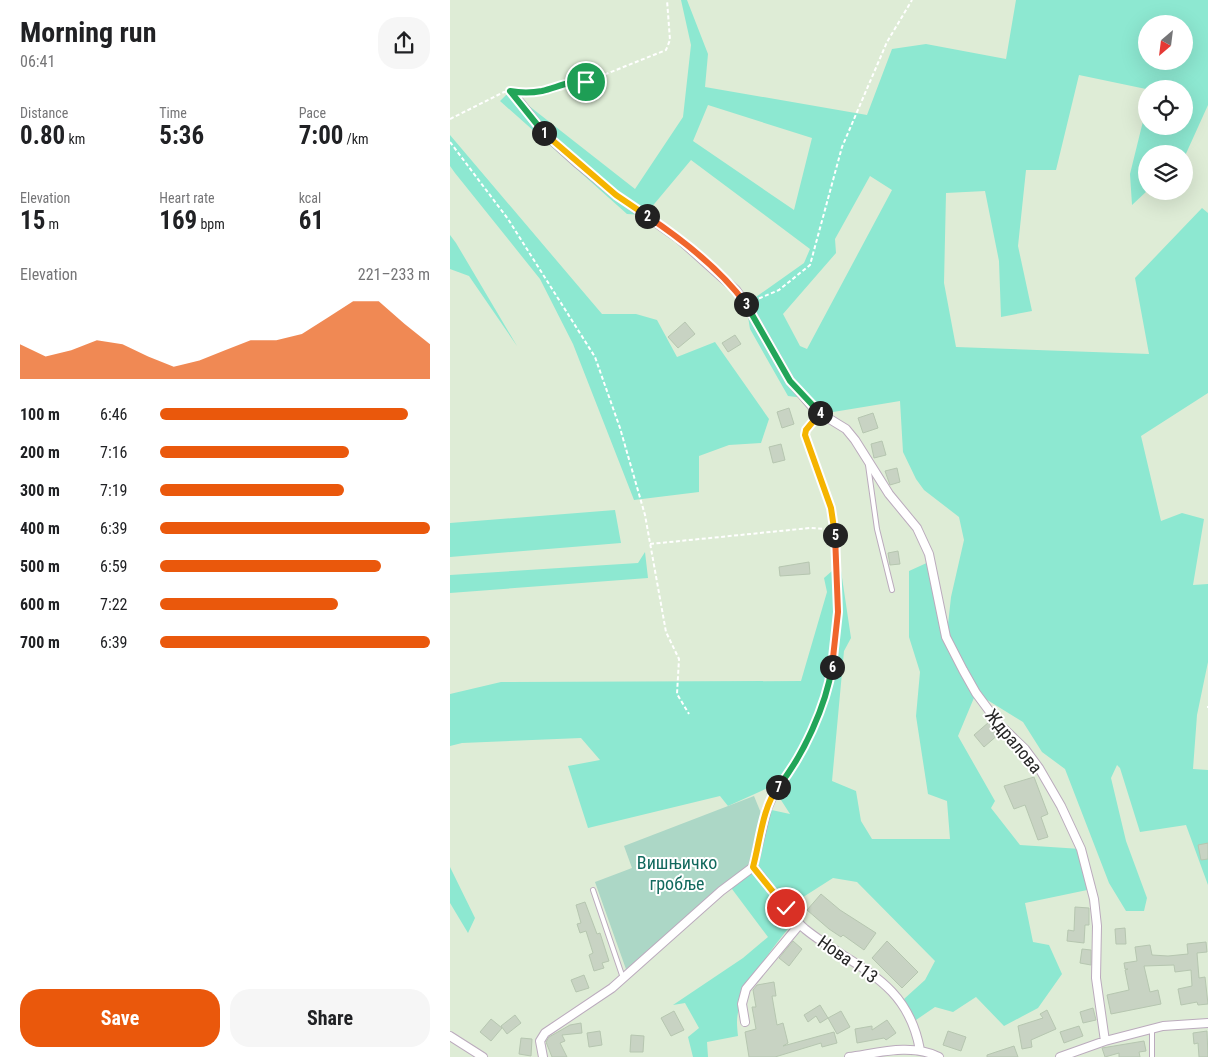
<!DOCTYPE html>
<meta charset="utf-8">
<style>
:root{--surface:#fff;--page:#f6f6f6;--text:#202124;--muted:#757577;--accent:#ea580c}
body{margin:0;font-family:"Roboto Condensed",sans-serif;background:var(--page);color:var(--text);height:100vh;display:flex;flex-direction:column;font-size:19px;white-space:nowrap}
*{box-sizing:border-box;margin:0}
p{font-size:16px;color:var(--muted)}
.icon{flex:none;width:28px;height:28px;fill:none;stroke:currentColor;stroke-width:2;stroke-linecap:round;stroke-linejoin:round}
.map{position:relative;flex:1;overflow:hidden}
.sheet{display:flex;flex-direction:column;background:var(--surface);width:450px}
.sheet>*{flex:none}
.needle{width:32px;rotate:208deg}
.buttons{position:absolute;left:688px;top:15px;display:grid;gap:10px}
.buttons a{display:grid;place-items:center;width:55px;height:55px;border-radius:50%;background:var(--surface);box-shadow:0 5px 20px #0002;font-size:25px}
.pin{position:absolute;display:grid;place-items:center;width:42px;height:42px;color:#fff;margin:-21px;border:2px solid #fff;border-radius:50%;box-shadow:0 1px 5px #0007}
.km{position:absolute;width:25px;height:25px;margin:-12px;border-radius:50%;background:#222;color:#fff;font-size:14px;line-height:25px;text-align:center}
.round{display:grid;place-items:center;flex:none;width:52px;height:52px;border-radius:20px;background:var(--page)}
.summary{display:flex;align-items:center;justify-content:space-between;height:85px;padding:0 20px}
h1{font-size:28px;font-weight:700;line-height:38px}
.figures{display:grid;grid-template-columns:repeat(3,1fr);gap:8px;height:85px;padding:5px 20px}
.figures div{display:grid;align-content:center}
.figures b{font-size:25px;font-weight:700}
.figures small{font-size:14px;font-weight:400}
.figures p{font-size:14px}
.chart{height:140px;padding:10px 20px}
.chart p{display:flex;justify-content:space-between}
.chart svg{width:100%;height:90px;margin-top:5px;fill:var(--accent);opacity:.7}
.action{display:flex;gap:10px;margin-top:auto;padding:10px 20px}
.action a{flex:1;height:58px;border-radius:20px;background:var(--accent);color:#fff;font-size:20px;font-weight:700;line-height:58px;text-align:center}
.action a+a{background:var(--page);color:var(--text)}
ul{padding:0 20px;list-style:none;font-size:16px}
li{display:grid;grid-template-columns:80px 60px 1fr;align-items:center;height:38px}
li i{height:12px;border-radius:6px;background:var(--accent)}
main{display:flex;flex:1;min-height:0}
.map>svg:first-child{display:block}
.green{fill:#8de8d1;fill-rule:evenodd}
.cemetery{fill:#acd7c6}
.building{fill:#c8d3c3;stroke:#b6c6b0}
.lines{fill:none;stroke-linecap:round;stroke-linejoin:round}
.service-casing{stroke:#bbabbd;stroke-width:6}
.minor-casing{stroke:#bbabbd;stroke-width:10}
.path{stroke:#fff;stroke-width:2;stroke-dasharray:4 2.5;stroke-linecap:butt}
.service{stroke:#fff;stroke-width:4}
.minor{stroke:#fff;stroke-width:8}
.split-1-casing{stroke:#fff;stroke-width:10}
.split-2-casing{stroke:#fff;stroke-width:10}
.split-3-casing{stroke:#fff;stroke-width:10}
.split-4-casing{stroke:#fff;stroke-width:10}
.split-5-casing{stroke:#fff;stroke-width:10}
.split-6-casing{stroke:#fff;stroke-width:10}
.split-7-casing{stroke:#fff;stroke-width:10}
.split-8-casing{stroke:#fff;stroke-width:10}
.split-1{stroke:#22a559;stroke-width:6}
.split-2{stroke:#f5b400;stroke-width:6}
.split-3{stroke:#f0652b;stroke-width:6}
.split-4{stroke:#22a559;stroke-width:6}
.split-5{stroke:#f5b400;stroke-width:6}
.split-6{stroke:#f0652b;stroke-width:6}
.split-7{stroke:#22a559;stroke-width:6}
.split-8{stroke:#f5b400;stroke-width:6}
.labels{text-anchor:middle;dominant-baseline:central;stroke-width:4;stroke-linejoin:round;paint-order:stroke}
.street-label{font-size:18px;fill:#272727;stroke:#fff}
.park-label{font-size:18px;fill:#12695e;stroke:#fff}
</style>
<main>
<section class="sheet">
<div class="summary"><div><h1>Morning run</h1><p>06:41</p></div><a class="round"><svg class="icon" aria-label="share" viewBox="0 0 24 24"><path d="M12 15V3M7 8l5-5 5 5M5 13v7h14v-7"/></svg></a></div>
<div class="figures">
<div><p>Distance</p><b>0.80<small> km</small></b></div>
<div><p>Time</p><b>5:36</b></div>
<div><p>Pace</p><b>7:00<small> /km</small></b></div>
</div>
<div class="figures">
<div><p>Elevation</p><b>15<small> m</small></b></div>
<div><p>Heart rate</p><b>169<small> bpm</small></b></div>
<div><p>kcal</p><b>61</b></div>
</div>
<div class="chart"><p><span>Elevation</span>221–233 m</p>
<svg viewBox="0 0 160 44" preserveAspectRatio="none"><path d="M0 44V27L10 33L20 30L30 25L40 27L50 33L60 38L70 35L80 30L90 25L100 25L110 22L120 14L130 6L140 6L150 17L160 27V44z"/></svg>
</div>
<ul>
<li><b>100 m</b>6:46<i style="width:92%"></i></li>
<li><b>200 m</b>7:16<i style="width:70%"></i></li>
<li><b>300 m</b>7:19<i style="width:68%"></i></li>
<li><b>400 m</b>6:39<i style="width:100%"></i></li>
<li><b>500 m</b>6:59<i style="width:82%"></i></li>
<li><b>600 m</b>7:22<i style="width:66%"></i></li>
<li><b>700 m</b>6:39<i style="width:100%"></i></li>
</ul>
<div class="action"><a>Save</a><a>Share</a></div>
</section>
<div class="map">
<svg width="758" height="1057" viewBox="0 0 758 1057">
<rect width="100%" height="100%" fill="#deecd6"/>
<path class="green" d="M231 0H237L258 54 255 87 417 115 442 49 476 44 556 59 566 0H758V105L734 158V154H696L697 191 682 205 680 174 696 109V126H734V89H696L629 75 606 170H576L568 246 582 311 551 317 549 261 535 191 496 193 494 283 506 347 699 354 685 278 752 208 758 213V393L691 436 711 521 732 513 754 519 743 585 758 584V662L747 715 743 769 758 770V885L736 825 690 832 670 768 667 765 661 778 676 841 697 898 694 911H676L659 883 615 769 592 752 573 722 526 693 508 736 545 801 541 808 570 845 631 849 642 889 575 903 583 942 599 945 612 974 588 1008 554 1026 526 997 503 1012 485 1007 466 1020 454 999 475 980 485 961 407 882 383 878 336 908 346 920C327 940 297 982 289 1009 286 1018 287 1026 288 1036L257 1042 258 1057H243L238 1037 249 1028 235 1003 223 1005 293 958 318 937 279 885 317 809 340 814 322 786 278 806 270 796 138 828 118 766 150 760 131 738 12 743 0 746V694L51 682 351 681 377 592 374 578 390 564 401 638 394 651 382 781 406 791 411 821 422 839H500L497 801 478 794 466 716 470 672 459 637V571L481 561 497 634 501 597 514 540 509 517 474 490 466 479 453 452 450 401 371 414 354 398 338 396 300 329 296 304 354 263 360 249 241 160 195 215 177 214 50 101 60 91 185 189 233 117 241 45ZM696 24H734V61H696ZM258 105 362 138 344 210 243 141ZM420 176 442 190 357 349 350 346 333 314 386 253 385 239Z
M0 135 152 314H186L207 320 227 357 265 342 319 419 311 443 279 445 249 456V492L184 500 123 344 90 279 5 173 0 166Z
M0 235 6 243 67 346 19 276 0 269Z
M165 510 171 543 0 557V523Z
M195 552 198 578 0 593V575L188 563Z
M0 867 25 918 18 933 0 903Z"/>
<path class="cemetery" d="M304 796 313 818 304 862 177 972 145 882 182 868 174 846Z"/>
<path class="building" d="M235 322 245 334 228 348 218 337Z
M285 335 291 344 278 352 272 343Z
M339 408 344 424 332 428 327 412Z
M423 413 428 428 413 433 408 418Z
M432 441 436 455 424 458 421 444Z
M331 444 335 460 323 463 319 447Z
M447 468 450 482 440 485 435 471Z
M448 551 450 564 440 565 438 553Z
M359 562 360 574 330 576 329 567Z
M539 722 549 734 534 747 524 735Z
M584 777 598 814 591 817 598 837 588 840 575 805 564 809 554 786Z
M758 843V859L751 860 748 845Z
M371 894 390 910 426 933 414 950 393 935 391 937 379 929 357 910Z
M135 902 147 934 150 933 159 961 152 963 154 968 144 971 139 955 143 953 136 931 130 933 127 924 131 923 126 905Z
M625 907 639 908V925H635L634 943 617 941 618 930 624 931Z
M675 928 676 944H666L665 929Z
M343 941 352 949 339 966 329 958Z
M437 941 468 972 452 988 422 958Z
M756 942 757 952 747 953 749 978 755 977 758 1004 748 1005 747 1002 731 1005 728 989 742 986 741 970 725 972 724 965 694 966 700 992 708 990 711 1004 661 1014 657 995 679 990 675 970 678 969H675L674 963 687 961 685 947 700 945 702 955 718 956 738 954 737 944Z
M632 949 641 950V965L630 963Z
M134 975 139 988 126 992 121 980Z
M324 982 326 996H322L327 1025 333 1023 338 1043 333 1046 384 1032 387 1043 372 1047 371 1043 325 1057H299L295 1032 306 1029 302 1007H306L303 990 307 985Z
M370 1005 378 1018 370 1023 366 1016 358 1022 354 1015Z
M643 1008 646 1020 633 1023 630 1012Z
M597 1010 606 1029 581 1040 582 1047 572 1049 568 1026 593 1018 590 1014Z
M224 1011 234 1030 221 1036 211 1018Z
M391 1011 400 1027 387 1034 378 1018Z
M65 1015 71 1023 57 1034 51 1026Z
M41 1019 52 1028 41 1041 30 1032Z
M437 1020 446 1033 436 1040 434 1038 407 1043 405 1029 422 1026V1030Z
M131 1023 132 1033 112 1035 115 1041 110 1043 117 1057H102L96 1042 99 1037 120 1025Z
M629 1026 633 1036 614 1043 610 1032Z
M150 1031 152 1045 139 1047 137 1033Z
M498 1031 516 1037 511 1051 493 1045Z
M757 1031 758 1057H749L748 1043 744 1044 743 1033Z
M181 1035 194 1036 193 1052H180Z
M71 1038 82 1039 81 1056 69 1054Z
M694 1041 696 1051 689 1052 690 1057H669V1053L655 1057 652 1048Z
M564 1046 568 1057H537V1055Z"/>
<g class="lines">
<g class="service-casing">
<path id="service" d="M371 414 355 433 381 508 385 560
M418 465 427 529 442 590
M143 890 173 978
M702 1029V1057"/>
</g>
<g class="minor-casing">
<path id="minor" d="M70 102 95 134 128 164 166 195 229 239 286 290 296 304 340 381 365 410 396 429 405 440 439 494 467 528 479 554 496 637 513 670 526 693 549 724 575 749 589 768 611 806 631 849 644 899 647 926 646 978 655 1041
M303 867C321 887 335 912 355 929 403 968 457 978 470 1050
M295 1022 292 1004 296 989 350 924
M0 1036 33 1057
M93 1057 90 1041 95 1033 162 988 271 891 303 867 317 809 325 791
M399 1057C428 1053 461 1043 489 1057
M610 1057 655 1041 713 1026 758 1023"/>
</g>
<path class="path" d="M60 91C71 93 81 93 92 91 108 87 120 80 136 82L216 50 220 40 217 0
M0 119 54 92 60 91 64 96
M0 142 58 219 145 357 170 428 195 515 216 632 229 659 227 694 239 714
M303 301 329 290 360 265 392 147 437 42 462 0
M200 544 360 528 377 529
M757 707H758
M330 786C365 742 389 667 388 611 388 596 385 581 385 565"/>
<use href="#service" class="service"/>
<use href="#minor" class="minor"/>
</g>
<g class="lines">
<g class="split-1-casing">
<path id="split-1" d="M94 133 60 91C71 93 81 93 92 91 108 87 121 80 136 82"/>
</g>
<g class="split-2-casing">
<path id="split-2" d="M94 133 166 195 197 216"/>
</g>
<g class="split-3-casing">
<path id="split-3" d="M197 216C233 240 270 269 296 304"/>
</g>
<g class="split-4-casing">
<path id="split-4" d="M296 304 340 381 370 413"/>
</g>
<g class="split-5-casing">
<path id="split-5" d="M370 413 356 430 355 435 381 508 385 535"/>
</g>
<g class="split-6-casing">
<path id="split-6" d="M382 667 388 612 385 535"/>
</g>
<g class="split-7-casing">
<path id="split-7" d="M328 787C353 756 376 706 382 667"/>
</g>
<g class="split-8-casing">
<path id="split-8" d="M328 787C312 808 310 842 303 867L336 908"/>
</g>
<use href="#split-1" class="split-1"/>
<use href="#split-2" class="split-2"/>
<use href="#split-3" class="split-3"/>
<use href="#split-4" class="split-4"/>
<use href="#split-5" class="split-5"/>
<use href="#split-6" class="split-6"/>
<use href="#split-7" class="split-7"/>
<use href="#split-8" class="split-8"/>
</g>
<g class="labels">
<g class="street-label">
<text transform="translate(564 741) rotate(50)">Ждралова</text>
<text transform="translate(398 959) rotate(35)">Нова 113</text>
</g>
<g class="park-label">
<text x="227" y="862">Вишњичко<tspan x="227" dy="21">гробље</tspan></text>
</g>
</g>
</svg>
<div class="buttons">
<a><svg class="needle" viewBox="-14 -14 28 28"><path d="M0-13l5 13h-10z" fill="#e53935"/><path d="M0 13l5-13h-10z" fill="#757577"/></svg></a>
<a><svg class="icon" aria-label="locate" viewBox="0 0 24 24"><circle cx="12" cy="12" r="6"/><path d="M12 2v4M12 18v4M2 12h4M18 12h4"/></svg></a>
<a><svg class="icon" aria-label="layers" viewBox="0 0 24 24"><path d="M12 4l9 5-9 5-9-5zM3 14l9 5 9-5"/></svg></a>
</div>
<div class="pin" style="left:136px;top:82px;background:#1e9e55"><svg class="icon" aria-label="arrive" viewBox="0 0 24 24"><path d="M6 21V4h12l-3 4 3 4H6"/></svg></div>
<div class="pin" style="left:336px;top:908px;background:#d93025"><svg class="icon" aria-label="check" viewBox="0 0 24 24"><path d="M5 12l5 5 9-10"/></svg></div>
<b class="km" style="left:94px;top:133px">1</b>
<b class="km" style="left:197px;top:216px">2</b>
<b class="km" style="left:296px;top:304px">3</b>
<b class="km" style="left:370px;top:413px">4</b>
<b class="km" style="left:385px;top:535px">5</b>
<b class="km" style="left:382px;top:667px">6</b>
<b class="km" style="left:328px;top:787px">7</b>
</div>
</main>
